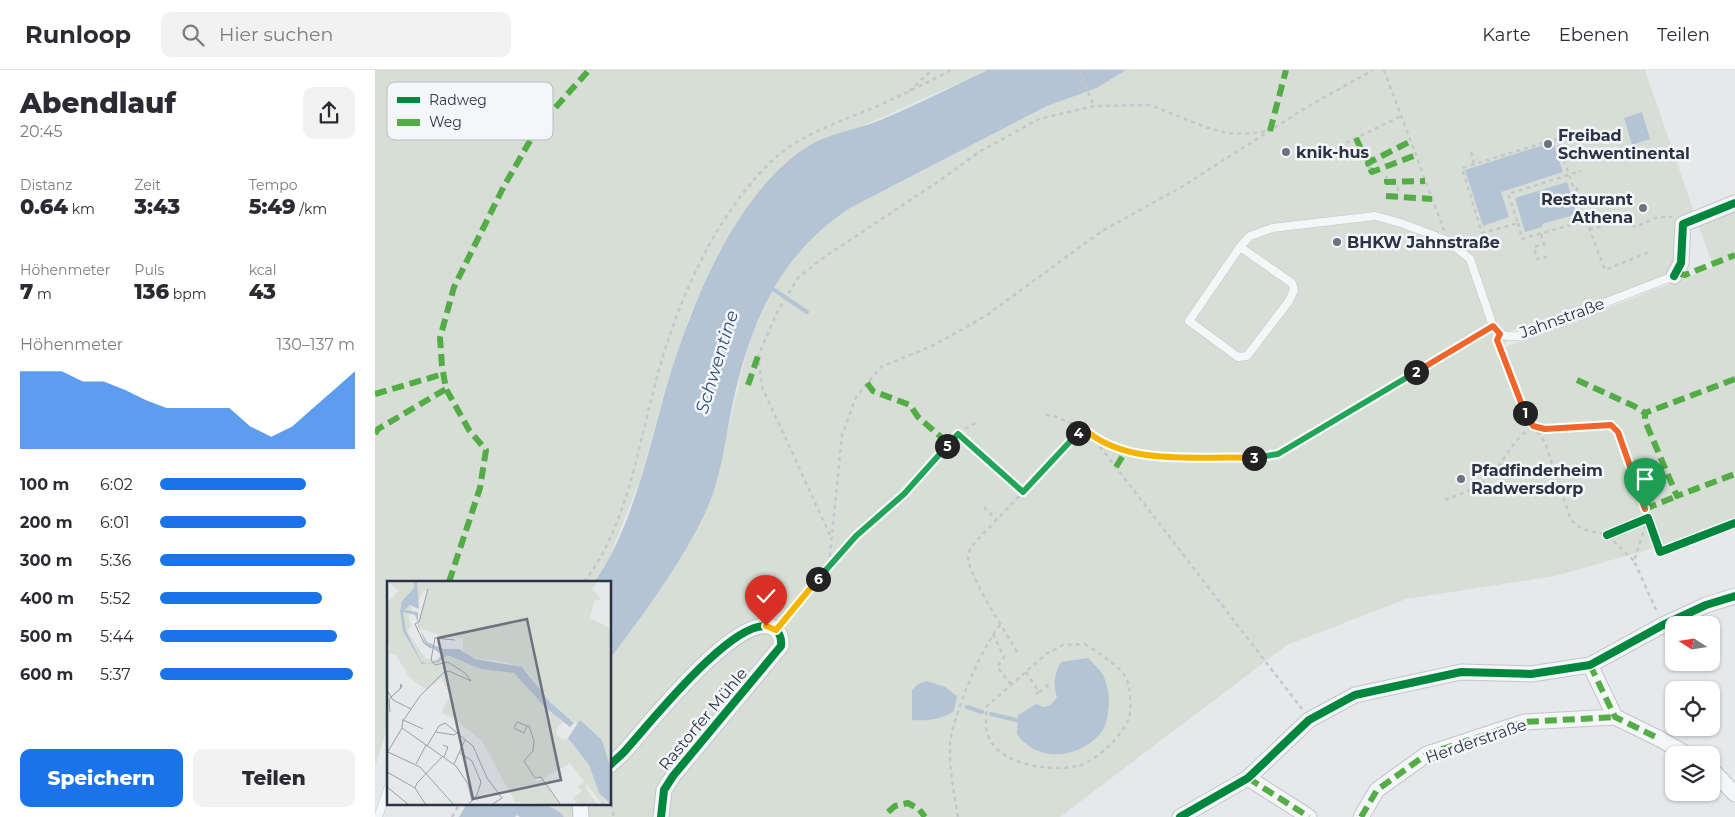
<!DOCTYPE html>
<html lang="de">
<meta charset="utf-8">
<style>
:root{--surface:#fff;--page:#f2f2f3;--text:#2b2b33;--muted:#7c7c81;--line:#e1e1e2;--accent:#1a73e8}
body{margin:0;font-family:Montserrat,sans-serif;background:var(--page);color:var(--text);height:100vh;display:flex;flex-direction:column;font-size:19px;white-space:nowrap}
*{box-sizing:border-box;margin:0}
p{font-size:16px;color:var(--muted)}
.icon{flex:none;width:28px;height:28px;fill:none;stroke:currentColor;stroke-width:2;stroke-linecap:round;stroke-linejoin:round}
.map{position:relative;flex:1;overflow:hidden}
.drawer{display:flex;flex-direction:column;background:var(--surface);width:375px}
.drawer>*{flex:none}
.needle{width:32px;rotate:282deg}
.buttons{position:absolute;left:1290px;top:546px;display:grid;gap:10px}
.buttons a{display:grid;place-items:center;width:55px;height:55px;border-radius:10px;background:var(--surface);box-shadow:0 1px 4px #0004;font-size:25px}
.pin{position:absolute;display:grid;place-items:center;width:42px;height:42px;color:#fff;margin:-51px -21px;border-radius:50% 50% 50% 0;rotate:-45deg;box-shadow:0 0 5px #0007}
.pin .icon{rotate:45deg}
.km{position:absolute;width:25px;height:25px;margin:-12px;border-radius:50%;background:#222;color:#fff;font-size:14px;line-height:25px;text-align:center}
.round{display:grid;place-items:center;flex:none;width:52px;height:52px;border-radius:10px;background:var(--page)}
.headline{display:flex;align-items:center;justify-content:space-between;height:85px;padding:0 20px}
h1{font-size:28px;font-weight:800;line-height:38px}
.figures{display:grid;grid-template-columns:repeat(3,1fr);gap:8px;height:85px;padding:5px 20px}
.figures div{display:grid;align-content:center}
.figures b{font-size:21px;font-weight:800}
.figures small{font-size:14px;font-weight:400}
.figures p{font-size:14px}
.chart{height:140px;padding:10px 20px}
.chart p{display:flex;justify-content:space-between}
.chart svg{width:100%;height:90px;margin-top:5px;fill:var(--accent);opacity:.7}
.primary-button{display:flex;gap:10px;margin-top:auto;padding:10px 20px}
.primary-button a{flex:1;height:58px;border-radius:10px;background:var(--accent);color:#fff;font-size:20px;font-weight:800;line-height:58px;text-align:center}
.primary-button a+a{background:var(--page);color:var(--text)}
ul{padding:0 20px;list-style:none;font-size:16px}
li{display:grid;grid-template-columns:80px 60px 1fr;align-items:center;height:38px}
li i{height:12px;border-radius:6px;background:var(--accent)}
header{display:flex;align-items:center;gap:30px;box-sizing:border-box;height:70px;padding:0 25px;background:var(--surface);border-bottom:1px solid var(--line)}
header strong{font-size:24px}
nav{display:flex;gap:28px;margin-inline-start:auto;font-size:18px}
.search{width:350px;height:45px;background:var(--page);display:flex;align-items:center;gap:12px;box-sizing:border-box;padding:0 18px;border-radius:10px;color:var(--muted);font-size:19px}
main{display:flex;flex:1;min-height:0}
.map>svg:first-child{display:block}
.green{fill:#d6ded6}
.water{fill:#b4c4d5}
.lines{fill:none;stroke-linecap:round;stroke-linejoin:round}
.stream{stroke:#b4c4d5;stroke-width:4}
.service-casing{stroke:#c4c6c8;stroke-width:9}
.minor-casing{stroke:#c4c6c8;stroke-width:17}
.path{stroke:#c5c6ca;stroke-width:2.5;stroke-dasharray:4 4;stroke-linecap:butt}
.service{stroke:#f5f6f7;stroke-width:8}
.minor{stroke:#f5f6f7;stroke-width:15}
.quiet{stroke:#54ac47;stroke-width:6;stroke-dasharray:12 6;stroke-linecap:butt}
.cycleway-casing{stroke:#f4f6f9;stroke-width:11}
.cycleway{stroke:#00873e;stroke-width:8}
.split-1-casing{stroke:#fff;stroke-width:10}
.split-2-casing{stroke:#fff;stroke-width:10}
.split-3-casing{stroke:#fff;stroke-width:10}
.split-4-casing{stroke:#fff;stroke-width:10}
.split-5-casing{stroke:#fff;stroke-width:10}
.split-6-casing{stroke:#fff;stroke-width:10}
.split-7-casing{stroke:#fff;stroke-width:10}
.split-1{stroke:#f0652b;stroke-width:6}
.split-2{stroke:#f0652b;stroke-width:6}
.split-3{stroke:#22a559;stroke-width:6}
.split-4{stroke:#f5b400;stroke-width:6}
.split-5{stroke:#22a559;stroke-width:6}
.split-6{stroke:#22a559;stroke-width:6}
.split-7{stroke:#f5b400;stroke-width:6}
.poi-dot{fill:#6c737f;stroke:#f4f6f9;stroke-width:2}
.labels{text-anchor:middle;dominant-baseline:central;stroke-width:5;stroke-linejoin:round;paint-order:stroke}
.poi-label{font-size:16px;font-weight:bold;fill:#2b3445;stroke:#f4f6f9;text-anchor:start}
.street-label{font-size:16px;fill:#2b3445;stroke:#f4f6f9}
.water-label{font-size:18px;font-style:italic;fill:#34527a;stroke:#f4f6f9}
.inset-road{fill:none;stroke:#9ba0a8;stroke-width:1}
.view{fill:#6c737f;fill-opacity:0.15;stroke:#6c737f;stroke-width:2.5}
.inset-edge{fill:none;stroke:#2b3445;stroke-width:2.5}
.key{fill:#f4f6f9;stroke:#b8bcc3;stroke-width:1}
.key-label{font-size:14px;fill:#2b3445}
</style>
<header>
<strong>Runloop</strong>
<div class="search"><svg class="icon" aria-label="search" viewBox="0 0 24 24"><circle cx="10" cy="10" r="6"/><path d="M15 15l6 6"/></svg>Hier suchen</div>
<nav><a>Karte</a><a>Ebenen</a><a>Teilen</a></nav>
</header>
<main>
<section class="drawer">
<div class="headline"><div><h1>Abendlauf</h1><p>20:45</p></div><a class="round"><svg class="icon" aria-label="share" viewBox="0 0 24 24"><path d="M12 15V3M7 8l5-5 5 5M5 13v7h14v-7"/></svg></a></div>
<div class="figures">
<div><p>Distanz</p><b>0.64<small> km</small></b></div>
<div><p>Zeit</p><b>3:43</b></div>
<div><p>Tempo</p><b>5:49<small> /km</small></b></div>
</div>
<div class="figures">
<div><p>Höhenmeter</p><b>7<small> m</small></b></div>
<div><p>Puls</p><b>136<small> bpm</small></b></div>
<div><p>kcal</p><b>43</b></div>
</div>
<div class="chart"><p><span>Höhenmeter</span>130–137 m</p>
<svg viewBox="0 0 160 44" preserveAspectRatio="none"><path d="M0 44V6L10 6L20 6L30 11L40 11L50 15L60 20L70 24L80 24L90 24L100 24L110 33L120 38L130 33L140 24L150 15L160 6V44z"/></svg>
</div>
<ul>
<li><b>100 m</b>6:02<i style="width:75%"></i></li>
<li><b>200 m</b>6:01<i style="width:75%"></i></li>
<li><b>300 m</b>5:36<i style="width:100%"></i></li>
<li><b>400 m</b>5:52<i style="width:83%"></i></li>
<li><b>500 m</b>5:44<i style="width:91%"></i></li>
<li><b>600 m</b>5:37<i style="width:99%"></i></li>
</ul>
<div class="primary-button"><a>Speichern</a><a>Teilen</a></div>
</section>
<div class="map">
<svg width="1360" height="747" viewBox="0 0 1360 747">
<rect width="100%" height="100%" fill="#e6e8ea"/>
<path class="green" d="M0 0H613L483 58 383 123 351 171 315 244 291 316 266 407 234 488 219 512H14V652L0 697Z
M751 0H1270L1320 145 1297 205 1136 261 1128 278 1339 197 1323 155 1360 140V449L1290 475 1180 506 1031 529 912 575 685 747H148L157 733H235V589L307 485 337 426 375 268 395 224 414 192 428 176 450 155 475 138 672 36 722 18Z"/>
<path class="water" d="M613 0H751L722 18 672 36 475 138C402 186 375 254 357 337 351 366 347 398 337 426 318 478 269 543 235 589V512H219C255 463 272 387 288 329 311 247 357 125 432 77 452 64 480 60 503 51 540 36 576 17 613 0Z
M1267 42 1275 69 1257 75 1249 48Z
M1178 72 1188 102 1126 122 1134 147 1108 156 1090 100Z
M1192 112 1202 144 1167 154V157L1150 162 1140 128Z
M713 588C717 592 722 597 726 602 731 609 733 619 734 627 734 639 733 655 725 664 703 689 662 693 642 664L643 645 661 634 668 637 676 635 682 627C678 614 679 604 686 592Z
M552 611 570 617 582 626 579 641C565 650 553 651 537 650V620L543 614Z
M92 733C116 733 174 725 189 747H145L142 745 140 747H84Z"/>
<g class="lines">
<path class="stream" d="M395 217 432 242
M592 637 607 642
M616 644 641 650"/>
<g class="service-casing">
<path id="service" d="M865 177 917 213 919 220 914 231 872 286 863 287 814 251 865 177 875 166 897 158 1000 146 1026 153 1073 171 1095 189 1118 256C1124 266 1132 267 1143 266L1299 206
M3 747 14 716"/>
</g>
<g class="minor-casing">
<path id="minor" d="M1299 206 1306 193 1308 154 1360 133
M1215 595 1240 647 1285 669 1313 685
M235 695 248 683C272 657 360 544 396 557 404 560 407 568 406 576L298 706 289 720 286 747
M1336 699 1360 724
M873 708 934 747
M205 733 206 747
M805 747 873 708 934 650 980 625 1086 602 1156 604 1215 595 1288 555 1331 535 1360 526
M986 747 1002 720 1052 684 1149 652 1240 647"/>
</g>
<path class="path" d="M704 0 719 36
M1009 0 1069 160
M534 21 557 0
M971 73 1026 46
M986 79 988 82
M1096 82 1099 94
M994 96 995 99
M1011 106 1012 109
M1023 121V116
M1209 151 1214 158 1230 200 1274 182
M1143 153 1147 169 1209 151 1201 126 1202 117 1198 116 1181 69 1087 98 1107 163 1143 153 1133 124 1206 101
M1214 158C1226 159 1237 151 1248 147L1260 157 1283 147H1297
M1166 164 1169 174 1159 177 1162 189 1172 187
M1124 274 1152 348 1170 372 1196 450 1207 459 1232 465 1259 491
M671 345 679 346 708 358
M583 363 602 352
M720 370 927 639
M1070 430C1086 424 1104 418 1115 406 1132 388 1136 371 1158 356L1170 359 1235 355 1243 362 1273 448 1259 491 1283 544
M609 437 622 450
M455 465 387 317 383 286 403 240 423 208 445 190 564 111 604 82 664 49 719 36 775 35 833 58 851 63 869 64 894 61
M455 493 529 424 583 363 647 422
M209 512C255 452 263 372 284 300 305 226 341 144 398 90 422 66 466 51 498 38 525 26 550 14 576 0
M409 551 454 494 467 365 481 327 506 297 559 275 609 247 727 161 808 116 932 37 998 0
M618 564 629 587 622 597 636 614
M710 574C721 581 746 597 751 608 756 618 757 640 753 650 746 667 723 689 706 695 681 702 633 697 617 673 609 662 611 649 612 636L671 584 688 575Z
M642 582C632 565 594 505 593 489 593 485 594 481 596 477L708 358 719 369 760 385 892 387 903 384 1111 260
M651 602 664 622 659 625
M664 622 675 614
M235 726 239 747
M77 747 85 733
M583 747C579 723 574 699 575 675 577 646 607 577 625 555"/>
<use href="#service" class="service"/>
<use href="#minor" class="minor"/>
<path class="quiet" d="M895 61 911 0
M981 68 986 79
M988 82 991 88 996 85 998 91
M994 96 993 93 1036 71
M995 99 997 102 1041 85
M1012 109V112L1050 111
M1011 126 1057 129
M1303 203 1310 205 1360 185
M1360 309 1270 343V351L1302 426 1360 404
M1202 310 1259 336 1270 343
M492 313 498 321 535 335 543 347 574 374
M373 315 383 286
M0 324 68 304
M0 364 3 359 71 319
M741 397 750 382
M1270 439 1302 426
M74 512 105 418 111 380 94 360 71 319 67 296 65 268 79 217 129 116 163 57 214 0
M1215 595 1240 647 1285 669
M873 708 934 747
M513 742 520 736 533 733 544 739 550 747
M986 747 1002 720 1052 684 1149 652 1240 647"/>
<g class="cycleway-casing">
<path id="cycleway" d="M1299 206 1306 193 1308 154 1360 133
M1232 465 1273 448 1285 482 1360 453
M235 695 248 683C272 657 360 544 396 557 404 560 407 568 406 576L298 706 289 720 286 747
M805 747 873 708 934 650 980 625 1086 602 1156 604 1215 595 1288 555 1331 535 1360 526"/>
</g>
<use href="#cycleway" class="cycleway"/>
</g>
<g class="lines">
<g class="split-1-casing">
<path id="split-1" d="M1150 343 1158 356 1170 359 1236 355 1243 362 1270 439"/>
</g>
<g class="split-2-casing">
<path id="split-2" d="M1041 302 1118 256 1125 264 1122 270 1150 343"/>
</g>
<g class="split-3-casing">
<path id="split-3" d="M879 388 903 384 1041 302"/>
</g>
<g class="split-4-casing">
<path id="split-4" d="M703 363 708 358C752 398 823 385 879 388"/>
</g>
<g class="split-5-casing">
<path id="split-5" d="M572 376 583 364 648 422 703 363"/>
</g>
<g class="split-6-casing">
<path id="split-6" d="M443 509 481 466 529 424 572 376"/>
</g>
<g class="split-7-casing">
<path id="split-7" d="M391 556 401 560 443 509"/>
</g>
<use href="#split-1" class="split-1"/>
<use href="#split-2" class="split-2"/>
<use href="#split-3" class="split-3"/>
<use href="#split-4" class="split-4"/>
<use href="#split-5" class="split-5"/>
<use href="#split-6" class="split-6"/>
<use href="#split-7" class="split-7"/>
</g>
<g class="poi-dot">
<circle cx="1173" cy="74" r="5"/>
<circle cx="911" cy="82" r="5"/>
<circle cx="1268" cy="138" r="5"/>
<circle cx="962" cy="172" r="5"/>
<circle cx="1086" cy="409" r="5"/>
</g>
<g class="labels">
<g class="poi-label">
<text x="1183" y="65">Freibad<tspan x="1183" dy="18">Schwentinental</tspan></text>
<text x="921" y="82">knik-hus</text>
<text x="1258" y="129" text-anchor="end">Restaurant<tspan x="1258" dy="18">Athena</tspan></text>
<text x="972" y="172">BHKW Jahnstraße</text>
<text x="1096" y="400">Pfadfinderheim<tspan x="1096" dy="18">Radwersdorp</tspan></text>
</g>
<g class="street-label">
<text transform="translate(1187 248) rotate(-20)">Jahnstraße</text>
<text transform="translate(328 649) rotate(-50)">Rastorfer Mühle</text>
<text transform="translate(1101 671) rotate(-19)">Herderstraße</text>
</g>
<g class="water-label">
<text transform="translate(342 292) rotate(-73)">Schwentine</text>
</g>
</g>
<g transform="translate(12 511)">
<rect width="224" height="224" fill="#e6e8ea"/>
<path d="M1 0H211L205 8 214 18 207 20 203 37 224 48V188L215 159 193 140 190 143 168 127 138 88 119 81 86 77 76 70V57L58 56 32 47 31 41 41 11 36 9 31 21V11L23 23 26 29 21 31 24 46 20 50 39 78 49 79 54 74H60L90 86 117 89 133 95 160 128 176 141 169 149 170 154 176 159 181 157 202 184 212 212 220 222 215 223 183 182 156 198 149 197 136 178 150 201 155 198 173 224 128 221 95 160 67 137 54 132 63 114 54 97 40 109 23 97 8 73H0L3 67 0 57V22L11 10ZM198 200 199 207 211 224H192L186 217 195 210 191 206Z" fill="#d6ded6"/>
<path d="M27 0H30L32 28 23 24 17 29 31 31V45L40 61 56 68H72L88 78 135 86 164 122 187 142 183 146 160 128 127 92 94 88 60 74 51 82 35 83 16 50 13 30 15 20 27 7ZM16 31 28 34 38 62 55 74 51 79 39 83 34 80 19 50ZM193 139 215 159 224 188V224L212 212 202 184 181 157Z" fill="#b4c4d5" fill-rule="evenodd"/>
<path class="inset-road" d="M41 8 32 41 28 43 37 62 44 67M0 109 6 119 24 128M3 131 2 119 4 116 13 108 15 105 14 103 13 108M16 139 36 148M16 140 33 115 56 92 62 90 84 100 78 92 61 81 48 84 44 79 48 57 68 59M140 145 137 152 127 147 130 141 140 145H142L147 160 146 170 137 180 148 197 154 196 174 224M15 147 69 185 81 203 85 220M49 151 67 154 71 151M56 164 61 166 57 176M40 165 52 145 58 142 86 165 100 197 115 217 104 224M1 171 33 186 67 224M0 172 15 147 16 138M73 172 85 180 94 201M29 183 39 164M67 183 78 159M0 191 28 207M0 206 22 224M39 224 28 207 30 202 56 175M81 224 90 214 94 201"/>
<path class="view" d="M140 38 174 199 86 218 51 57Z"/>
<rect width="224" height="224" class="inset-edge"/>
</g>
<rect x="12" y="12" width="166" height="58" rx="8" class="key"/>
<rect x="22" y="27" width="23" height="6" fill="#00873e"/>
<rect x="22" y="49" width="23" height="7" fill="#54ac47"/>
<g class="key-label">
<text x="54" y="35">Radweg</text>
<text x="54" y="57">Weg</text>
</g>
</svg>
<div class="buttons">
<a><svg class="needle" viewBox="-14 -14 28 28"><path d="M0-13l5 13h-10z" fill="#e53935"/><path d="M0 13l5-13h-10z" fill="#7c7c81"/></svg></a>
<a><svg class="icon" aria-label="locate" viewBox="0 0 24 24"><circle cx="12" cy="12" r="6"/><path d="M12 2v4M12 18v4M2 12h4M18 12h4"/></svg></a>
<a><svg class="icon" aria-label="layers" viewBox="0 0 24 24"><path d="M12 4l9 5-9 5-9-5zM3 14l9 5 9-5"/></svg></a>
</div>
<div class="pin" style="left:1270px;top:439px;background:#1e9e55"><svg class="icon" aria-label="arrive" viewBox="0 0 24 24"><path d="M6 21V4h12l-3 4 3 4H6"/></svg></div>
<div class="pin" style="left:391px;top:556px;background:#d93025"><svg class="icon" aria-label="check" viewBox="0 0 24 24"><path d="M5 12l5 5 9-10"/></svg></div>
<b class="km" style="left:1150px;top:343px">1</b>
<b class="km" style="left:1041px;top:302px">2</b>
<b class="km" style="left:879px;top:388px">3</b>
<b class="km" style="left:703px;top:363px">4</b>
<b class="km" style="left:572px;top:376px">5</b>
<b class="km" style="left:443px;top:509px">6</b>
</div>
</main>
